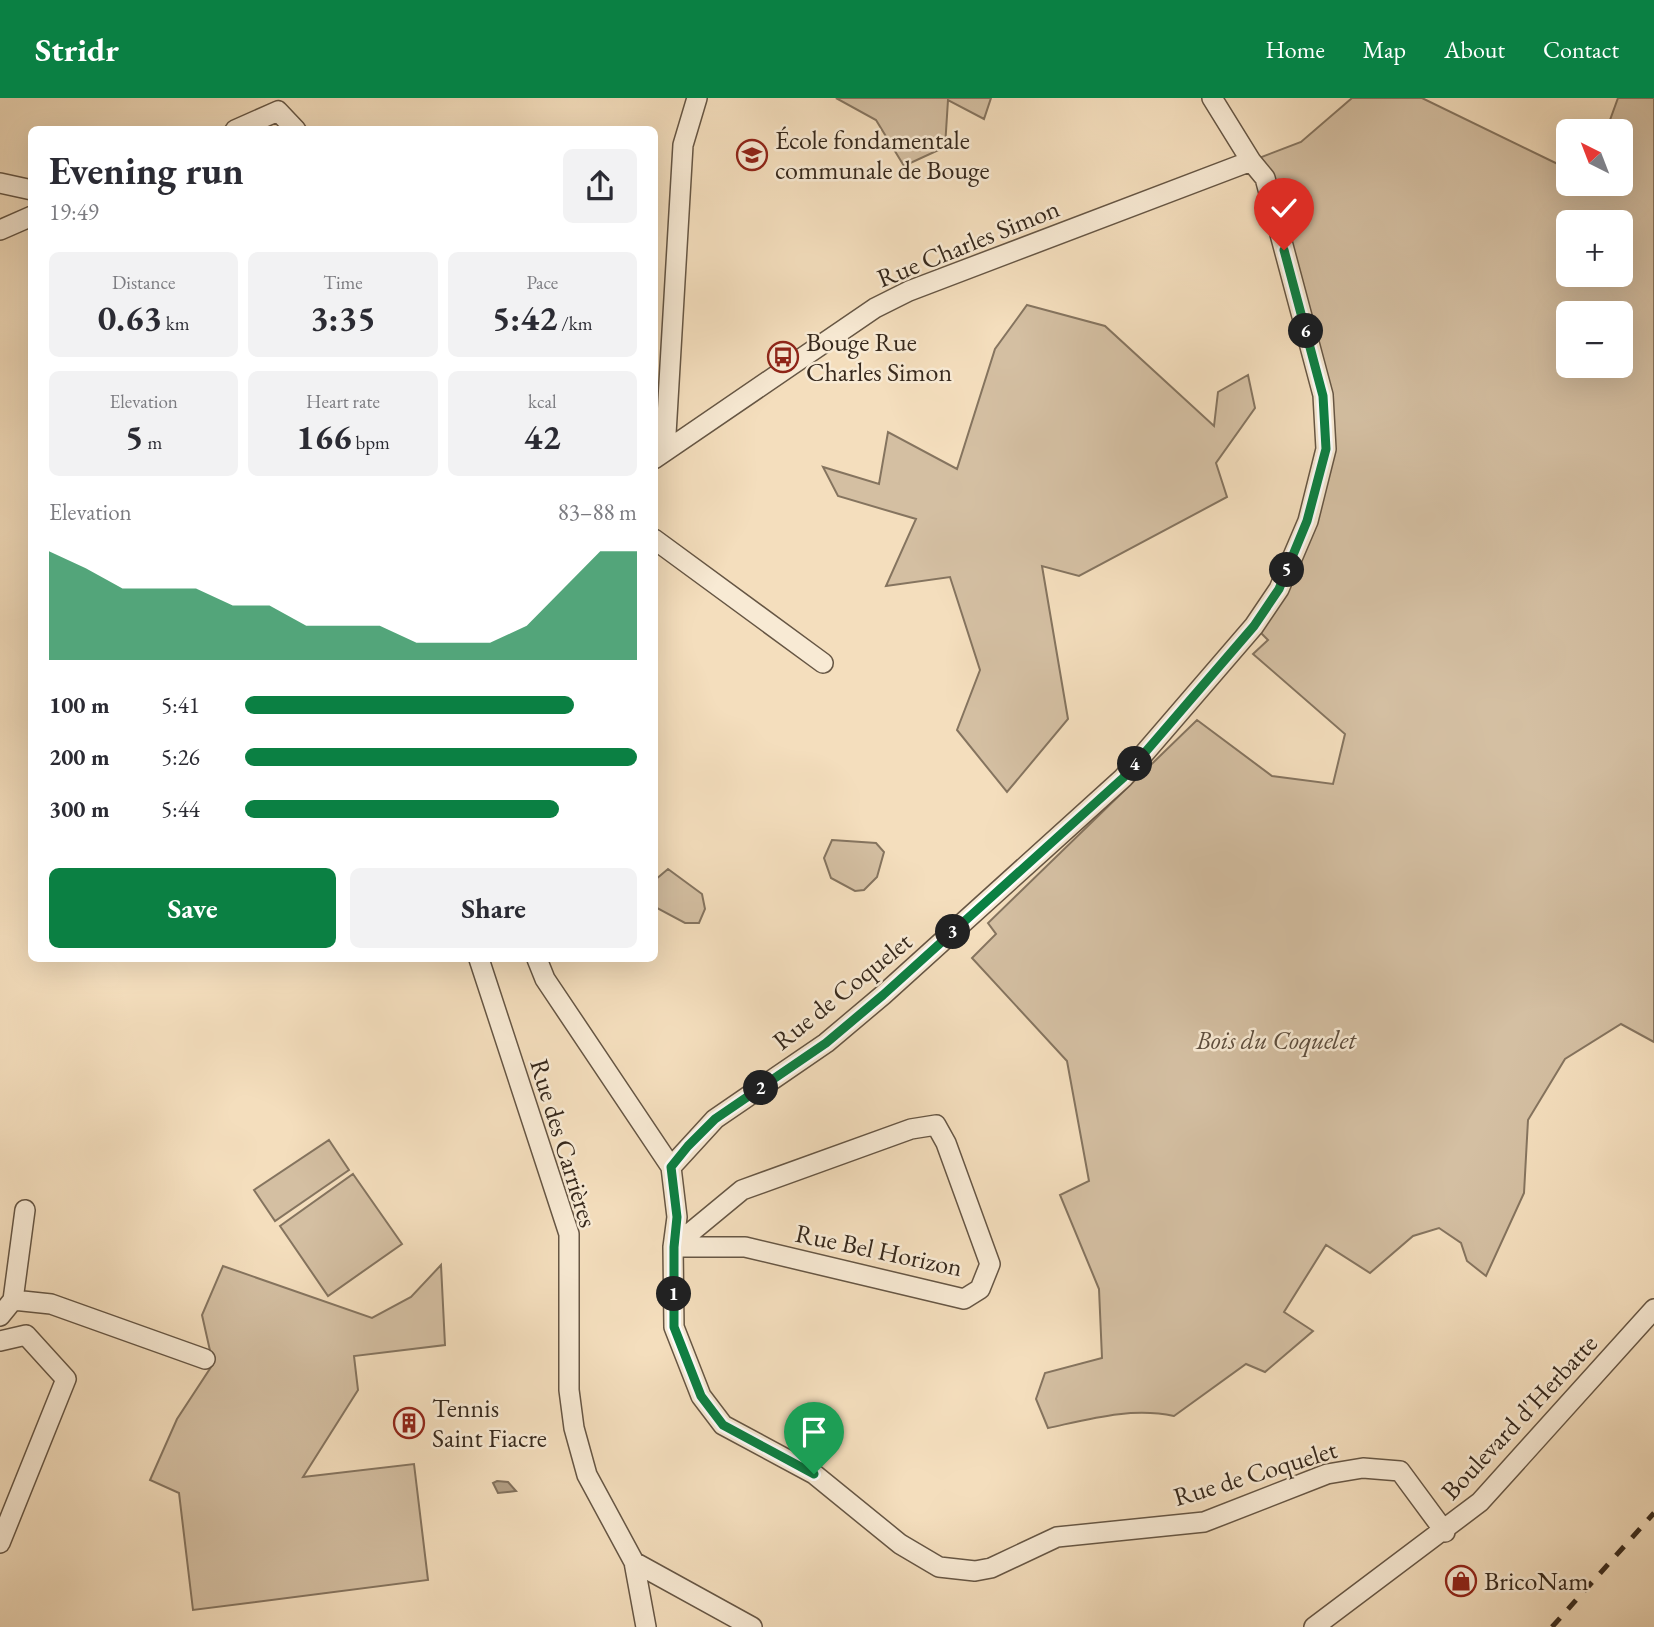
<!DOCTYPE html>
<meta charset="utf-8">
<style>
:root{--surface:#fff;--page:#f2f2f3;--text:#2b2b33;--muted:#7c7c81;--accent:#0b8043}
body{margin:0;font-family:"EB Garamond",serif;background:var(--page);color:var(--text);height:100vh;display:flex;flex-direction:column;font-size:26px;white-space:nowrap}
*{box-sizing:border-box;margin:0}
p{font-size:23px;color:var(--muted)}
.icon{flex:none;width:38px;height:38px;fill:none;stroke:currentColor;stroke-width:2;stroke-linecap:round;stroke-linejoin:round}
.map{position:relative;flex:1;overflow:hidden}
.sheet{position:absolute;left:28px;top:28px;width:630px;height:836px;display:flex;flex-direction:column;background:var(--surface);border-radius:10px;box-shadow:0 7px 28px #0002}
.sheet>*{flex:none}
.needle{width:46px;rotate:318deg}
.tools{position:absolute;left:1556px;top:21px;display:grid;gap:14px}
.tools a{display:grid;place-items:center;width:77px;height:77px;border-radius:10px;background:var(--surface);box-shadow:0 7px 28px #0002;font-size:35px}
.pin{position:absolute;display:grid;place-items:center;width:60px;height:60px;color:#fff;margin:-72px -30px;border-radius:50% 50% 50% 0;rotate:-45deg;box-shadow:0 0 7px #0007}
.pin .icon{rotate:45deg}
.km{position:absolute;width:35px;height:35px;margin:-18px;border-radius:50%;background:#222;color:#fff;font-size:19px;line-height:35px;text-align:center}
.round{display:grid;place-items:center;flex:none;width:74px;height:74px;border-radius:10px;background:var(--page)}
.head{display:flex;align-items:center;justify-content:space-between;height:119px;padding:0 21px}
h1{font-size:38px;font-weight:700;line-height:52px}
.figures{display:grid;grid-template-columns:repeat(3,1fr);gap:10px;height:119px;padding:7px 21px}
.figures div{display:grid;align-content:center;border-radius:10px;background:var(--page);text-align:center}
.figures b{font-size:35px;font-weight:700}
.figures small{font-size:19px;font-weight:400}
.figures p{font-size:19px}
.chart{height:196px;padding:14px 21px}
.chart p{display:flex;justify-content:space-between}
.chart svg{width:100%;height:126px;margin-top:7px;fill:var(--accent);opacity:.7}
.action{display:flex;gap:14px;margin-top:auto;padding:14px 21px}
.action a{flex:1;height:80px;border-radius:10px;background:var(--accent);color:#fff;font-size:28px;font-weight:700;line-height:80px;text-align:center}
.action a+a{background:var(--page);color:var(--text)}
ul{padding:0 21px;list-style:none;font-size:23px}
li{display:grid;grid-template-columns:112px 84px 1fr;align-items:center;height:52px}
li i{height:18px;border-radius:9px;background:var(--accent)}
header{display:flex;align-items:center;gap:42px;box-sizing:border-box;height:98px;padding:0 35px;background:var(--accent);color:#fff}
header strong{font-size:33px}
nav{display:flex;gap:38px;margin-inline-start:auto;font-size:24px}
.map>svg:first-child{display:block}
.green{fill:#d4bfa2;stroke:#85745f;stroke-width:2;fill-rule:evenodd}
.water{fill:#b3a086;stroke:#81705c;stroke-width:2}
.lines{fill:none;stroke-linecap:round;stroke-linejoin:round}
.minor-casing{stroke:#665644;stroke-width:22}
.minor{stroke:#f8ead4;stroke-width:19}
.rail{stroke:#36281c;stroke-width:5;stroke-dasharray:12 12;stroke-linecap:butt}
.route-casing{stroke:#fff;stroke-width:14}
.route{stroke:#0b8043;stroke-width:9}
.labels{text-anchor:middle;dominant-baseline:central;stroke-width:5;stroke-linejoin:round;paint-order:stroke}
.poi-label{font-size:26px;fill:#36281c;stroke:#f8ead4;text-anchor:start}
.street-label{font-size:26px;fill:#36281c;stroke:#f8ead4}
.park-label{font-size:26px;font-style:italic;fill:#5e4e3e;stroke:#f8ead4}
</style>
<header>
<strong>Stridr</strong>
<nav><a>Home</a><a>Map</a><a>About</a><a>Contact</a></nav>
</header>
<div class="map">
<svg width="1654" height="1529" viewBox="0 0 1654 1529">
<rect width="100%" height="100%" fill="#f4debd"/>
<filter id="stains"><feTurbulence type="fractalNoise" baseFrequency=".00286" numOctaves="4"/><feColorMatrix values="0 0 0 0 .2 0 0 0 0 .09 0 0 0 0 .02 0 0 0 .5 -.17"/></filter>
<radialGradient id="worn" r=".72"><stop offset=".6" stop-color="#630" stop-opacity="0"/><stop offset="1" stop-color="#630" stop-opacity=".3"/></radialGradient>
<path class="green" d="M836 0H991L984 21 948 2 945 49 904 68 876 22Z
M1352 0H1422L1568 71V86H1620V33H1606L1618 0H1654V944L1621 926 1565 961 1528 1022 1524 1095 1486 1178 1467 1163 1461 1145 1439 1130 1413 1138 1370 1175 1326 1147 1284 1214 1313 1233 1265 1274 1246 1266 1174 1318C1131 1309 1090 1321 1048 1330L1036 1301 1045 1275 1102 1260 1099 1191 1060 1097 1089 1083 1067 963 972 860 996 836 988 825 1197 622 1272 678 1333 686 1345 636 1253 556 1268 542 1254 528 1307 423 1323 297 1251 63 1301 44ZM1568 124H1620V177H1568ZM1568 215H1620V268H1568Z
M1027 207 1105 228 1214 328 1218 294 1248 277 1255 310 1216 365 1227 399 1079 478 1042 468 1068 621 1007 694 957 632 980 572 950 479 886 488 916 421 838 398 823 369 879 386 888 334 957 371 995 251Z
M832 742 876 745 884 754 877 779 864 792 855 793 831 780 824 760Z
M668 771 702 796 705 811 699 825H685L655 809V782Z
M329 1042 349 1072 275 1123 254 1092Z
M353 1076 402 1146 328 1198 280 1128Z
M441 1167 445 1247 354 1258 358 1292 303 1379 414 1366 428 1482 193 1512 179 1395 150 1382 177 1321 213 1266 202 1217 223 1168 372 1220 411 1199Z"/>
<path class="water" d="M497 1383 508 1384 516 1393 498 1395 493 1385Z"/>
<g class="lines">
<g class="minor-casing">
<path id="minor" d="M1212 0 1251 63 1265 80 1323 297 1326 351 1308 423 1279 491 1254 528 1123 680 883 897 826 945 715 1021 671 1069 677 1119 673 1149 674 1229 701 1298 723 1327 814 1376 900 1446 939 1469 975 1473 991 1470 1057 1439 1204 1424 1327 1376 1363 1370 1400 1373 1445 1434
M235 32 278 13 296 32
M0 85 32 92
M0 132 32 118
M665 353 683 47 697 0
M654 361 875 210 909 193 1251 63
M654 441 823 565
M479 861 569 1136V1292L574 1330 587 1377 634 1464 646 1529
M537 861 545 881 671 1069
M936 1027 946 1045 990 1166 980 1191 964 1201 745 1149H673L742 1092 911 1031Z
M13 1202 25 1112
M0 1218 13 1202 51 1206 205 1261
M0 1243 26 1237 66 1281 0 1445
M634 1464 752 1529
M1314 1529 1480 1404 1654 1211"/>
</g>
<use href="#minor" class="minor"/>
<path class="rail" d="M1552 1529 1654 1415"/>
</g>
<g class="lines">
<g class="route-casing">
<path id="route" d="M814 1376 723 1327 701 1298 674 1229V1149L677 1119 671 1069 688 1048 715 1021 826 945 883 897 1123 680 1254 528 1279 491 1307 423 1326 351 1323 298 1284 152"/>
</g>
<use href="#route" class="route"/>
</g>
<defs>
<g id="school-ring" transform="scale(1.575)"><circle r="9.5" fill="#f8ead4" stroke="#8f2418" stroke-width="1.5"/><path d="M0-5L7-2L0 1L-7-2ZM-4 1L0 2.5L4 1V4Q0 6-4 4Z" fill="#8f2418"/></g>
<g id="bus-ring" transform="scale(1.575)"><circle r="9.5" fill="#f8ead4" stroke="#8f2418" stroke-width="1.5"/><path d="M-5-6H5V4H4V6H2V4H-2V6H-4V4H-5ZM-3.5-4V0h7V-4ZM-3.5 1.2v1.5H-2V1.2ZM2 1.2v1.5H3.5V1.2Z" fill="#8f2418"/></g>
<g id="building-ring" transform="scale(1.575)"><circle r="9.5" fill="#f8ead4" stroke="#8f2418" stroke-width="1.5"/><path d="M-4-6H4V6H1V3H-1V6H-4ZM-2.5-4.3h1.7v1.8h-1.7ZM.8-4.3h1.7v1.8H.8ZM-2.5-1h1.7V.8h-1.7ZM.8-1h1.7V.8H.8Z" fill="#8f2418"/></g>
<g id="shop-ring" transform="scale(1.575)"><circle r="9.5" fill="#f8ead4" stroke="#8f2418" stroke-width="1.5"/><path d="M-5-2.5h2.3a2.7 3.5 0 0 1 5.4 0H5L5.5 6h-11ZM-1.5-2.5h3a1.5 2.3 0 0 0-3 0Z" fill="#8f2418"/></g>
</defs>
<g fill-rule="evenodd">
<use href="#school-ring" x="752" y="57"/>
<use href="#bus-ring" x="783" y="259"/>
<use href="#building-ring" x="409" y="1325"/>
<use href="#shop-ring" x="1461" y="1483"/>
</g>
<g class="labels">
<g class="poi-label">
<text x="775" y="42">École fondamentale<tspan x="775" dy="30">communale de Bouge</tspan></text>
<text x="806" y="244">Bouge Rue<tspan x="806" dy="30">Charles Simon</tspan></text>
<text x="432" y="1310">Tennis<tspan x="432" dy="30">Saint Fiacre</tspan></text>
<text x="1484" y="1483">BricoNam</text>
</g>
<g class="street-label">
<text transform="translate(968 145) rotate(-22)">Rue Charles Simon</text>
<text transform="translate(842 893) rotate(-39)">Rue de Coquelet</text>
<text transform="translate(564 1045) rotate(73)">Rue des Carrières</text>
<text transform="translate(879 1152) rotate(12)">Rue Bel Horizon</text>
<text transform="translate(1519 1319) rotate(-47)">Boulevard d'Herbatte</text>
<text transform="translate(1255 1375) rotate(-17)">Rue de Coquelet</text>
</g>
<g class="park-label">
<text x="1276" y="942">Bois du Coquelet</text>
</g>
</g>
<rect width="100%" height="100%" filter="url(#stains)"/>
<rect width="100%" height="100%" fill="url(#worn)"/>
</svg>
<div class="tools">
<a><svg class="needle" viewBox="-14 -14 28 28"><path d="M0-13l5 13h-10z" fill="#e53935"/><path d="M0 13l5-13h-10z" fill="#7c7c81"/></svg></a>
<a>+</a>
<a>−</a>
</div>
<div class="pin" style="left:814px;top:1376px;background:#1e9e55"><svg class="icon" aria-label="arrive" viewBox="0 0 24 24"><path d="M6 21V4h12l-3 4 3 4H6"/></svg></div>
<div class="pin" style="left:1284px;top:152px;background:#d93025"><svg class="icon" aria-label="check" viewBox="0 0 24 24"><path d="M5 12l5 5 9-10"/></svg></div>
<b class="km" style="left:674px;top:1196px">1</b>
<b class="km" style="left:761px;top:990px">2</b>
<b class="km" style="left:953px;top:834px">3</b>
<b class="km" style="left:1135px;top:666px">4</b>
<b class="km" style="left:1287px;top:472px">5</b>
<b class="km" style="left:1306px;top:233px">6</b>
<section class="sheet">
<div class="head"><div><h1>Evening run</h1><p>19:49</p></div><a class="round"><svg class="icon" aria-label="share" viewBox="0 0 24 24"><path d="M12 15V3M7 8l5-5 5 5M5 13v7h14v-7"/></svg></a></div>
<div class="figures">
<div><p>Distance</p><b>0.63<small> km</small></b></div>
<div><p>Time</p><b>3:35</b></div>
<div><p>Pace</p><b>5:42<small> /km</small></b></div>
</div>
<div class="figures">
<div><p>Elevation</p><b>5<small> m</small></b></div>
<div><p>Heart rate</p><b>166<small> bpm</small></b></div>
<div><p>kcal</p><b>42</b></div>
</div>
<div class="chart"><p><span>Elevation</span>83–88 m</p>
<svg viewBox="0 0 160 44" preserveAspectRatio="none"><path d="M0 44V6L10 12L20 19L30 19L40 19L50 25L60 25L70 32L80 32L90 32L100 38L110 38L120 38L130 32L140 19L150 6L160 6V44z"/></svg>
</div>
<ul>
<li><b>100 m</b>5:41<i style="width:84%"></i></li>
<li><b>200 m</b>5:26<i style="width:100%"></i></li>
<li><b>300 m</b>5:44<i style="width:80%"></i></li>
</ul>
<div class="action"><a>Save</a><a>Share</a></div>
</section>
</div>
